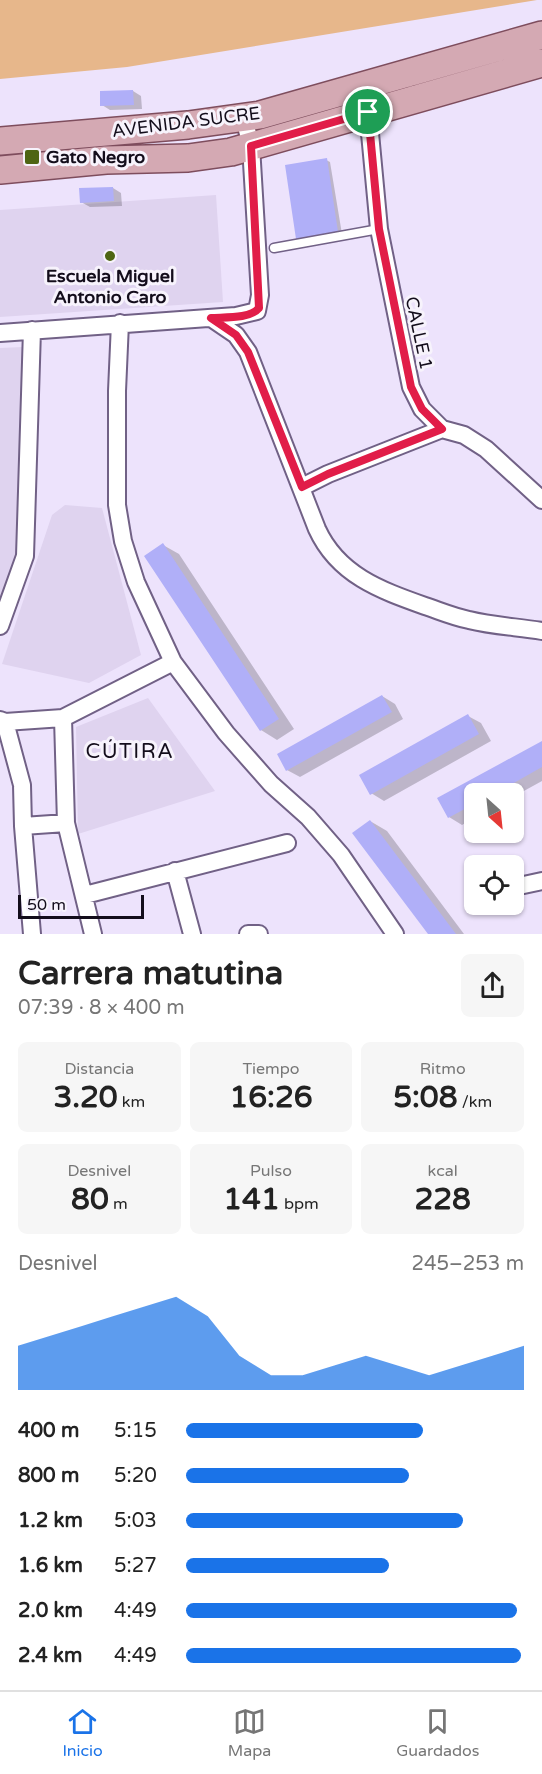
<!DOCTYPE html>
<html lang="es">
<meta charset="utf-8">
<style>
:root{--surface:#fff;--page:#f6f6f6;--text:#222;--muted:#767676;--line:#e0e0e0;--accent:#1a73e8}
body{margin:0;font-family:"Varela Round",sans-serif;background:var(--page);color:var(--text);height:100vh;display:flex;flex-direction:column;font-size:22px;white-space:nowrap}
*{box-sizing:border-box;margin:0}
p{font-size:20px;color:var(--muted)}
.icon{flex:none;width:33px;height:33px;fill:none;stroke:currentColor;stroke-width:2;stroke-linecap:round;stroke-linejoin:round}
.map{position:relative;height:934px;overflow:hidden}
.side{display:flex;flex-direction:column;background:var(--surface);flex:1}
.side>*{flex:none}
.needle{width:39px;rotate:153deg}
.controls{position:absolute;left:464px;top:783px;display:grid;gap:12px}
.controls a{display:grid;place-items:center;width:60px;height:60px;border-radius:9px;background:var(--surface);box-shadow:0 2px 4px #0004;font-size:30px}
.scale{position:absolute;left:18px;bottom:15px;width:126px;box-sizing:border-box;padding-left:6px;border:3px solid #130d1b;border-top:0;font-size:16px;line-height:21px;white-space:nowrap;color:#130d1b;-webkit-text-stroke:4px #f7f3fc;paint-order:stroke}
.pin{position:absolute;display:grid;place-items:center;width:51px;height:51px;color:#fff;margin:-26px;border:3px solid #fff;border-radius:50%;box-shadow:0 2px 6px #0007}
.round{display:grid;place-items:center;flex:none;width:63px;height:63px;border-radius:9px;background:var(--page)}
.head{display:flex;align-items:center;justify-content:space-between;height:102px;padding:0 18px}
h1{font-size:33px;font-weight:700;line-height:45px}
.figures{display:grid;grid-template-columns:repeat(3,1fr);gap:9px;height:102px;padding:6px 18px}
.figures div{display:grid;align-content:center;border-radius:9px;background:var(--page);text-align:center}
.figures b{font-size:30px;font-weight:700}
.figures small{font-size:16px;font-weight:400}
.figures p{font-size:16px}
.chart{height:168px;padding:12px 18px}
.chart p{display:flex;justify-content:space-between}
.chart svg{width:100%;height:108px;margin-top:6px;fill:var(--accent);opacity:.7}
ul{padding:0 18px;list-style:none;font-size:20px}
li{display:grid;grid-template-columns:96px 72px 1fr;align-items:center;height:45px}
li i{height:15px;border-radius:8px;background:var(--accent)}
.tabs{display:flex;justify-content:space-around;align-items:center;height:84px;border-top:2px solid var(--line);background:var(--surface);font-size:16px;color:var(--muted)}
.tabs a{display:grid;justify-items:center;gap:3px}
.tabs .on{color:var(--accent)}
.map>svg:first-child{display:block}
.built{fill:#dfd3ef}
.green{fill:#e7b78b}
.shadow{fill:#0003}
.building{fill:#b0aff8}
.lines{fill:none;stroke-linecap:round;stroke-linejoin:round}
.service-casing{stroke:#716186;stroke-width:11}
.minor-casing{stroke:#716186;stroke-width:20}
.primary-casing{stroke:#7e4d5d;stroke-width:30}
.service{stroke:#fff;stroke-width:8}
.minor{stroke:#fff;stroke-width:16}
.primary{stroke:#d4a9b3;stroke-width:27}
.route-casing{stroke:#fff;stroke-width:12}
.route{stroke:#e11d48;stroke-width:8}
.poi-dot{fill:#4e6513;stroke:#f7f3fc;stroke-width:2}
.labels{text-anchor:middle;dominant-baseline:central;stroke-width:6;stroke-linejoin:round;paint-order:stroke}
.street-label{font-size:18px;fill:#130d1b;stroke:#f7f3fc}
.poi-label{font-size:18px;font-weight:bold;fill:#130d1b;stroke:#f7f3fc;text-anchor:start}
.quarter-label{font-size:21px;letter-spacing:1.5px;fill:#130d1b;stroke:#f7f3fc}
</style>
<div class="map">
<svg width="542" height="934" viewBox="0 0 542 934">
<rect width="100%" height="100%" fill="#ede3fc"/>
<path class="built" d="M216 195 223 302 0 317V210Z
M23 347 28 499 20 561 0 629V348Z
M65 505 102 508 141 655 89 683 2 664 52 515Z
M148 698 215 791 78 834 76 727Z"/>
<path class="green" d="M0 0H537L127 67 0 79Z"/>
<path class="shadow" d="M133 91 141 96 142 109 110 110 102 105Z
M326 160 330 162 342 234 302 240 298 238Z
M113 188 121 193 122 206 90 207 81 202Z
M163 545 179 554 294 729 277 740 261 730Z
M382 696 395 704 403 719 300 777 287 770Z
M468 716 481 723 491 741 384 801 371 793Z
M542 743V781L513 797V794H474V818L462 825 449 817 439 799Z
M370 821 387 831 464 934H430L354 834Z"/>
<path class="building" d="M133 90 134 105 100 106V91Z
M327 158 338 232 296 239 285 165Z
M113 187 114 201 80 203 79 188Z
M163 543 279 719 260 731 144 556Z
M382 695 392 712 286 771 277 754Z
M468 714 479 734 370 795 359 775Z
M542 741V767L494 794H474V804L448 818 437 798Z
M370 820 456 934H428L352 833Z"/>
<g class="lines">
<g class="service-casing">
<path id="service" d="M274 248 379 229"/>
</g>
<g class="minor-casing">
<path id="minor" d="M368 112 379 229 411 387 422 409 442 429 464 435 486 449 542 500
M211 318 236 335 248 352 317 529C338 575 380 590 425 606 440 611 454 617 469 620 493 626 518 627 542 631
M120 323 117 391V505L123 541 136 582 173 662 226 733 271 784 308 817 341 855 395 934
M0 333 236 316 257 311 260 295 251 146 244 118
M302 487 328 474 442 429
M0 626 25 556 32 330
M63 718 66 823 93 934
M0 720 5 722 22 785 23 826 32 934
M5 722 63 718 173 662
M23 826 66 823
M175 871 192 934
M519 886 542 881
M85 895 287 843
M248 934H259"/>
</g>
<g class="primary-casing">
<path id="primary" d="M0 141 188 125 260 115 542 35
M0 170 106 160 188 158 231 152 542 63"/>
</g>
<use href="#service" class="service"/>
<use href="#minor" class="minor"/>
<use href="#primary" class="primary"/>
</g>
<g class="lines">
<g class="route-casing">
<path id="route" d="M368 112 379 229 411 387 422 409 442 429 328 474 302 487 248 352 236 335 211 318C225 317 250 319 259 308L251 146Z"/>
</g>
<use href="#route" class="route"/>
</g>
<g class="poi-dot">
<rect x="24" y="149" width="16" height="16" rx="3"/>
<circle cx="110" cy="256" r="6"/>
</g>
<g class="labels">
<g class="street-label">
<text transform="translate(186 122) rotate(-7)">AVENIDA SUCRE</text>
<text transform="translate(419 333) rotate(78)">CALLE 1</text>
</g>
<g class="poi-label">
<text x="46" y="157">Gato Negro</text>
<text x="110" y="276" text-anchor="middle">Escuela Miguel<tspan x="110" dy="21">Antonio Caro</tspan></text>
</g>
<g class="quarter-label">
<text x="130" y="751">CÚTIRA</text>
</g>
</g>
</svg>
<div class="controls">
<a><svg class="needle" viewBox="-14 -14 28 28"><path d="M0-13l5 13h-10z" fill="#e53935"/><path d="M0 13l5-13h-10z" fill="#767676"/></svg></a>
<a><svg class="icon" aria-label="locate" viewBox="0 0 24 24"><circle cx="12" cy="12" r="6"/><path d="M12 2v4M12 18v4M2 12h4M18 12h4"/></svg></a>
</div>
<div class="scale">50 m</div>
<div class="pin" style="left:368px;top:112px;background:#1e9e55"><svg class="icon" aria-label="arrive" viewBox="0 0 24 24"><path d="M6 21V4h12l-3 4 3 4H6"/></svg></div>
</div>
<section class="side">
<div class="head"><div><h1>Carrera matutina</h1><p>07:39 · 8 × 400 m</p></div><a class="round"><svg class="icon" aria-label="share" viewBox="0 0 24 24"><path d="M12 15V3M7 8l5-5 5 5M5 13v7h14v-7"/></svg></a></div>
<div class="figures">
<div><p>Distancia</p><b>3.20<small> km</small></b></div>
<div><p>Tiempo</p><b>16:26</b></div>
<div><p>Ritmo</p><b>5:08<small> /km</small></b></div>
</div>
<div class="figures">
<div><p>Desnivel</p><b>80<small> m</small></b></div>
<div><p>Pulso</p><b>141<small> bpm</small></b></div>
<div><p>kcal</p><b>228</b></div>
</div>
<div class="chart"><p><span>Desnivel</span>245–253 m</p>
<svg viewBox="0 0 160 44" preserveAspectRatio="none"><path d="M0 44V26L10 22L20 18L30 14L40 10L50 6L60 14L70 30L80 38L90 38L100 34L110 30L120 34L130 38L140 34L150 30L160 26V44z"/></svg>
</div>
<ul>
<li><b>400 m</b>5:15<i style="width:70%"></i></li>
<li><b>800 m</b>5:20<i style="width:66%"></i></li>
<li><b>1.2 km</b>5:03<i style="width:82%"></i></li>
<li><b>1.6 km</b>5:27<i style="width:60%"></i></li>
<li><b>2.0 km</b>4:49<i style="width:98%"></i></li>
<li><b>2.4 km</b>4:49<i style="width:99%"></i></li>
</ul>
</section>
<nav class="tabs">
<a class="on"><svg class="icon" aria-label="home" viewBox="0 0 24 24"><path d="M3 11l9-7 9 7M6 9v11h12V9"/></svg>Inicio</a>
<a><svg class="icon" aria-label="map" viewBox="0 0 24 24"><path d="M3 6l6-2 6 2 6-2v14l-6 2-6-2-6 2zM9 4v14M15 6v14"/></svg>Mapa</a>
<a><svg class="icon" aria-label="saved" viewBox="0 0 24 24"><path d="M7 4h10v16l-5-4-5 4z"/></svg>Guardados</a>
</nav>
